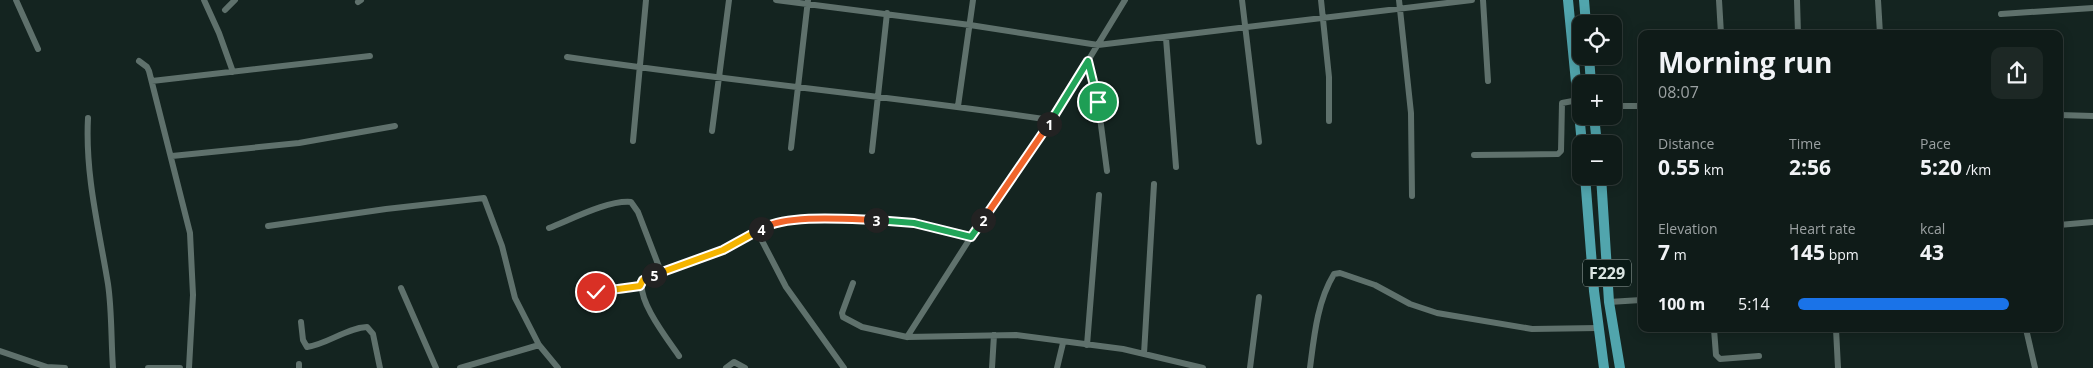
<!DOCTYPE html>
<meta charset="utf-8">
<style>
:root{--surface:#0f1b18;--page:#1d2825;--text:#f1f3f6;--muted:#9ba1a2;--line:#2f3937;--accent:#1a73e8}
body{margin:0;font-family:"Open Sans",sans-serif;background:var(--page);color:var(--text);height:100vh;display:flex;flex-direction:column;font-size:19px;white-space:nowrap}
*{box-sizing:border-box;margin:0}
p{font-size:16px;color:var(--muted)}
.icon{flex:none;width:28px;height:28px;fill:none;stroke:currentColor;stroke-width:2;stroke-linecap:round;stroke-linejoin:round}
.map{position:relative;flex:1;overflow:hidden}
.sheet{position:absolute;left:1638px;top:30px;width:425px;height:302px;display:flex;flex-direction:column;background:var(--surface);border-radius:10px;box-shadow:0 2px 12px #0003,0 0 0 1px var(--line)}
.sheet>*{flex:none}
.fabs{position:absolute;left:1572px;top:15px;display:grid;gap:10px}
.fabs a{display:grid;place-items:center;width:50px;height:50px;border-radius:10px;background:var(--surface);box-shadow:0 2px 12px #0003,0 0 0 1px var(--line);font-size:25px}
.pin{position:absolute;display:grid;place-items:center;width:42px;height:42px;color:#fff;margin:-21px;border:2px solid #fff;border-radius:50%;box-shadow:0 1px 5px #0007}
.km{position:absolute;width:25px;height:25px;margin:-12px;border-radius:50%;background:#222;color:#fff;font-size:14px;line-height:25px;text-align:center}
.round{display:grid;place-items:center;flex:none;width:52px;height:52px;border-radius:10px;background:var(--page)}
.summary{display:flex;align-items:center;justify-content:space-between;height:85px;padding:0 20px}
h1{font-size:28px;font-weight:700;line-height:38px}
.stats{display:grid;grid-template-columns:repeat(3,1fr);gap:8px;height:85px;padding:5px 20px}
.stats div{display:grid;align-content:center}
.stats b{font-size:21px;font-weight:700}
.stats small{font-size:14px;font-weight:400}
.stats p{font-size:14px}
ul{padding:0 20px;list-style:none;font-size:16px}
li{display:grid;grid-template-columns:80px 60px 1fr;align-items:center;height:38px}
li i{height:12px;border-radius:6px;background:var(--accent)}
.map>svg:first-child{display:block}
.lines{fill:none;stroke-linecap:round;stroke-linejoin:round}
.minor{stroke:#5f716c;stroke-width:6}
.primary{stroke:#51a5ad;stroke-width:10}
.split-1-casing{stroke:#fff;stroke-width:10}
.split-2-casing{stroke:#fff;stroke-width:10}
.split-3-casing{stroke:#fff;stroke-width:10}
.split-4-casing{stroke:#fff;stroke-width:10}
.split-5-casing{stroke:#fff;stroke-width:10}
.split-6-casing{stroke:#fff;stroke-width:10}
.split-1{stroke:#22a559;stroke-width:6}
.split-2{stroke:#f0652b;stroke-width:6}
.split-3{stroke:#22a559;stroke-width:6}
.split-4{stroke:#f0652b;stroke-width:6}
.split-5{stroke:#f5b400;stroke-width:6}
.split-6{stroke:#f5b400;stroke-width:6}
.labels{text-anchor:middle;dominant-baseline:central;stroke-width:4;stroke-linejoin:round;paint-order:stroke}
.shield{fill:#0a1a16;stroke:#9da9a6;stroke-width:1}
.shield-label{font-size:16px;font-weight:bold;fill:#dce6e3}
</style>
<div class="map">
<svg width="2093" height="368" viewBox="0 0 2093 368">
<rect width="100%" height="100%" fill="#142420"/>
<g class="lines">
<path class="minor" d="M16 0 38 49
M204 0 219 33 233 72
M776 0 970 25 1098 45 1472 0
M1242 0 1259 142
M1321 0 1329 77V121
M1399 0 1411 113 1412 196
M1483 0 1488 81
M1719 0 1721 34
M1797 0 1798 34
M1878 0 1880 34
M358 2 361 0
M225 10 235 0
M2001 14 2093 8
M1166 38 1176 167
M567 57C728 81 890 96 1051 120
M139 61 147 67 149 71 190 233 193 295 189 368
M1088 61 1098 102 1107 171
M152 81 370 56
M958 106 973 0
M1614 106H1641
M2059 115 2093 116
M88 118C85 175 99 229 108 284 112 311 111 341 113 368
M712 131 729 0
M633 141 646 0
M791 148 808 0
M872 151 887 13
M1474 155 1558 154 1561 151 1562 103 1578 100
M172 156 299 143 395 126
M2059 225 2093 222
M268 226 386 209 484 198 502 246 515 298 539 345 558 368
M549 228C572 219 608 200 631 202L638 212 661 272
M757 231 786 287 844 368
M853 283 842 313 843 317 862 327 907 337 1016 335 1123 349 1203 368
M401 288 436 368
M596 292 640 286
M1609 302 1641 300
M301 322 303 340 307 347C328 344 346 328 367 327L373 334 380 368
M1714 329 1716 355 1720 359 1759 356
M1836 329 1838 368
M2026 329 2035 368
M907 337 971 237 1047 128 1125 0
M1087 345 1099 195
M0 351 47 367 65 368
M1144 354 1154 184
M679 356C668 340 635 298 643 280L723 251 767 225 790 221 830 219 883 220 914 223 971 237
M299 364V368
M148 368H180
M460 368 539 345
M726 368 734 362 745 368
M992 368 994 335
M1057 368 1063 343
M1250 368 1259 297
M1310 368C1314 337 1317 302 1334 274L1340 273 1375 285 1410 304 1437 313 1532 329 1598 328"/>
<path class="primary" d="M1568 0 1582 144
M1584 0 1586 24
M1589 56 1591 84
M1594 116 1597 144
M1585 176 1594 291 1604 368
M1601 176 1609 302 1620 368"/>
</g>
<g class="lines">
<g class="split-1-casing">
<path id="split-1" d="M1049 124 1088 61 1098 102"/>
</g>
<g class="split-2-casing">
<path id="split-2" d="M983 220 1049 124"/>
</g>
<g class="split-3-casing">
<path id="split-3" d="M876 220 914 223 971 237 983 220"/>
</g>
<g class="split-4-casing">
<path id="split-4" d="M761 229C787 214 846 219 876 220"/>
</g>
<g class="split-5-casing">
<path id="split-5" d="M654 275 723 250 761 229"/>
</g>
<g class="split-6-casing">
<path id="split-6" d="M596 292 640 286 643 280 654 275"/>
</g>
<use href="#split-1" class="split-1"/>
<use href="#split-2" class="split-2"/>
<use href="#split-3" class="split-3"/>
<use href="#split-4" class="split-4"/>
<use href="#split-5" class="split-5"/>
<use href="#split-6" class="split-6"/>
</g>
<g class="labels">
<rect class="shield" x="1583" y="259.5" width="48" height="27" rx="4"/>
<g class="shield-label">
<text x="1607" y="273">F229</text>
</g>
</g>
</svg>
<div class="fabs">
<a><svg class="icon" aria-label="locate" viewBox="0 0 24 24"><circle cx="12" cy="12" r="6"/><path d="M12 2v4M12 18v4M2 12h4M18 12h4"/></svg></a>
<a>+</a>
<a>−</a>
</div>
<div class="pin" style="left:1098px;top:102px;background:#1e9e55"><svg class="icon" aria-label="arrive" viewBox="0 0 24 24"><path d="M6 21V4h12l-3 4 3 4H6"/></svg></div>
<div class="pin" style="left:596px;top:292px;background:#d93025"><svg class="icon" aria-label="check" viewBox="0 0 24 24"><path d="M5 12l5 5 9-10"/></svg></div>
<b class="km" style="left:1049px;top:124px">1</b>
<b class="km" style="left:983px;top:220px">2</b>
<b class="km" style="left:876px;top:220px">3</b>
<b class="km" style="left:761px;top:229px">4</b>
<b class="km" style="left:654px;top:275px">5</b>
<section class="sheet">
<div class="summary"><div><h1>Morning run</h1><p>08:07</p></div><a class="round"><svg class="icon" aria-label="share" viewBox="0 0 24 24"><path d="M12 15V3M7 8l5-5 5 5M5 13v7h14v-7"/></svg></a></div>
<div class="stats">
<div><p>Distance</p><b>0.55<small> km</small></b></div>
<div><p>Time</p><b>2:56</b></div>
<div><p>Pace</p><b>5:20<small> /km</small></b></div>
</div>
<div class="stats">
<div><p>Elevation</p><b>7<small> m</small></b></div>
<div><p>Heart rate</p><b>145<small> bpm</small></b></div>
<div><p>kcal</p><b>43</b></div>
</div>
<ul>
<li><b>100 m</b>5:14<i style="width:86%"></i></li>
</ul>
</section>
</div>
